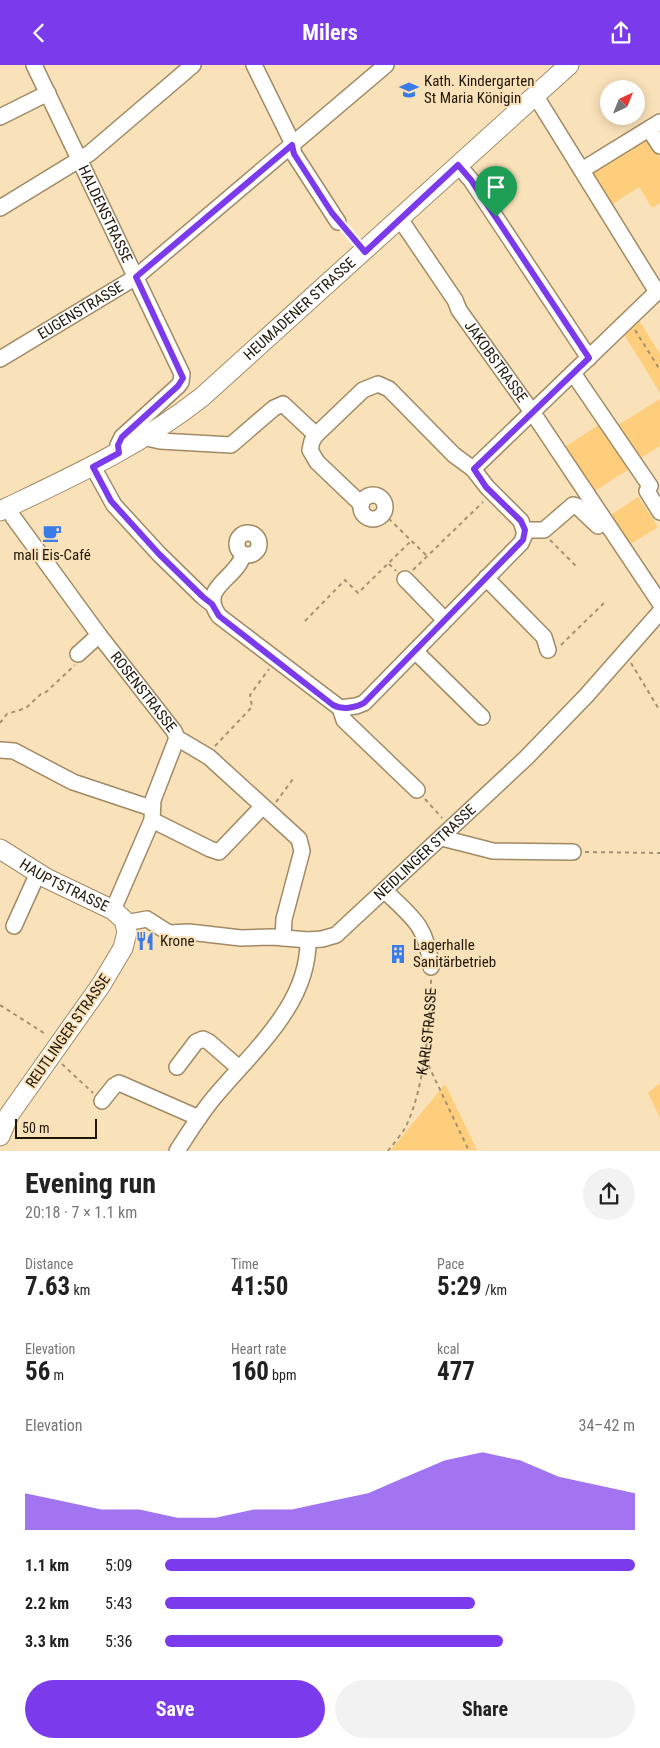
<!DOCTYPE html>
<meta charset="utf-8">
<style>
:root{--surface:#fff;--page:#f2f2f2;--text:#222;--muted:#767676;--accent:#7c3aed}
body{margin:0;font-family:"Roboto Condensed",sans-serif;background:var(--page);color:var(--text);height:100vh;display:flex;flex-direction:column;font-size:19px;white-space:nowrap}
*{box-sizing:border-box;margin:0}
p{font-size:16px;color:var(--muted)}
.icon{flex:none;width:28px;height:28px;fill:none;stroke:currentColor;stroke-width:2;stroke-linecap:round;stroke-linejoin:round}
.map{position:relative;height:1086px;overflow:hidden}
.sheet{display:flex;flex-direction:column;background:var(--surface);flex:1}
.sheet>*{flex:none}
.needle{width:32px;rotate:43deg}
.tools{position:absolute;left:600px;top:15px;display:grid;gap:10px}
.tools a{display:grid;place-items:center;width:45px;height:45px;border-radius:50%;background:var(--surface);box-shadow:0 2px 12px #0003;font-size:25px}
.scale{position:absolute;left:15px;bottom:12px;width:82px;box-sizing:border-box;padding-left:5px;border:2px solid #201708;border-top:0;font-size:14px;line-height:18px;white-space:nowrap;color:#201708;-webkit-text-stroke:4px #f9e1b9;paint-order:stroke}
.pin{position:absolute;display:grid;place-items:center;width:42px;height:42px;color:#fff;margin:-51px -21px;border-radius:50% 50% 50% 0;rotate:-45deg;box-shadow:0 0 5px #0007}
.pin .icon{rotate:45deg}
.round{display:grid;place-items:center;flex:none;width:52px;height:52px;border-radius:26px;background:var(--page)}
.overview{display:flex;align-items:center;justify-content:space-between;height:85px;padding:0 25px}
h1{font-size:28px;font-weight:700;line-height:38px}
.metrics{display:grid;grid-template-columns:repeat(3,1fr);gap:8px;height:85px;padding:5px 25px}
.metrics div{display:grid;align-content:center}
.metrics b{font-size:25px;font-weight:700}
.metrics small{font-size:14px;font-weight:400}
.metrics p{font-size:14px}
.chart{height:140px;padding:10px 25px}
.chart p{display:flex;justify-content:space-between}
.chart svg{width:100%;height:90px;margin-top:5px;fill:var(--accent);opacity:.7}
.primary-button{display:flex;gap:10px;margin-top:auto;padding:10px 25px}
.primary-button a{flex:1;height:58px;border-radius:30px;background:var(--accent);color:#fff;font-size:20px;font-weight:700;line-height:58px;text-align:center}
.primary-button a+a{background:var(--page);color:var(--text)}
ul{padding:0 25px;list-style:none;font-size:16px}
li{display:grid;grid-template-columns:80px 60px 1fr;align-items:center;height:38px}
li i{height:12px;border-radius:6px;background:var(--accent)}
header{display:flex;justify-content:space-between;align-items:center;height:65px;padding:0 25px;background:var(--accent);color:#fff;font-size:22px;font-weight:700}
.map>svg:first-child{display:block}
.green{fill:#fece7d}
.lines{fill:none;stroke-linecap:round;stroke-linejoin:round}
.minor-casing{stroke:#a08a64;stroke-width:18}
.major-casing{stroke:#a08a64;stroke-width:21}
.path{stroke:#a39173;stroke-width:2;stroke-dasharray:4 4;stroke-linecap:butt}
.minor{stroke:#fff;stroke-width:15}
.major{stroke:#fff;stroke-width:19}
.route-casing{stroke:#fff;stroke-width:10}
.route{stroke:#7c3aed;stroke-width:6}
.labels{text-anchor:middle;dominant-baseline:central;stroke-width:4;stroke-linejoin:round;paint-order:stroke}
.poi-label{font-size:15px;fill:#201708;stroke:#f9e1b9;text-anchor:start}
.street-label{font-size:15px;fill:#201708;stroke:#f9e1b9}
</style>
<header><svg class="icon" aria-label="back" viewBox="0 0 24 24"><path d="M15 5l-7 7 7 7"/></svg>Milers<svg class="icon" aria-label="share" viewBox="0 0 24 24"><path d="M12 15V3M7 8l5-5 5 5M5 13v7h14v-7"/></svg></header>
<div class="map">
<svg width="660" height="1086" viewBox="0 0 660 1086">
<rect width="100%" height="100%" fill="#f9e1b9"/>
<path class="green" d="M647 72 660 93V138L652 143 639 122 611 140 591 109Z
M637 252 660 289V328L622 266Z
M660 334V381L636 396 615 362Z
M600 359 629 404 590 429 560 385Z
M638 432 658 462 626 482 606 453Z
M660 1018V1053L648 1028Z
M445 1019 477 1085H391Z"/>
<g class="lines">
<g class="minor-casing">
<g id="minor">
<path id="s2" d="M34 0 182 309 181 317 178 321 122 372 118 380 119 388"/>
<path d="M254 0 291 75 294 89 338 157"/>
<path d="M535 30 657 227"/>
<path d="M0 52 48 28"/>
<path d="M649 64 660 81"/>
<path d="M458 100 471 115 589 293"/>
<path d="M582 105 660 57"/>
<path d="M0 143 90 88 193 0"/>
<path id="s3" d="M400 154 455 235 459 245 537 354 660 538"/>
<path id="s4" d="M0 294 136 212 386 0"/>
<path d="M573 308 650 421 647 426 660 447"/>
<path d="M147 373 160 376 231 380 274 343 283 339 316 370"/>
<path d="M93 402 114 440 159 489 203 532 212 539"/>
<path d="M473 404 660 224"/>
<circle cx="373" cy="442" r="12"/>
<path id="s5" d="M9 442 13 452 99 570 174 666 177 673 209 692 299 774 302 786 284 854 283 873"/>
<path d="M525 465H544L573 440 577 441 598 461"/>
<circle cx="248" cy="479" r="11"/>
<path d="M243 490C237 514 198 522 219 551L340 643 344 655 417 725"/>
<path d="M486 513 544 572 548 585"/>
<path d="M405 514 444 554"/>
<path d="M415 586 482 652"/>
<path d="M78 589 99 570"/>
<path d="M340 643 356 641 364 638 521 478 525 469 521 456 487 422 473 404 454 390 389 324 378 319 363 325 316 370 312 376 310 385 317 397 361 439"/>
<path d="M0 685 14 686 73 717 151 743"/>
<path d="M152 755 210 784 219 787 262 742"/>
<path d="M442 773 493 786 573 787"/>
<path d="M385 826C413 853 427 861 431 902"/>
<path d="M113 845 152 755 153 735 177 673"/>
<path id="s6" d="M125 858 147 854 169 868 189 867 241 873 273 872 308 875 322 874 336 870 526 693 586 631 660 547"/>
<path d="M14 861 38 808"/>
<path d="M177 1002 196 977 203 974 209 977 239 1003"/>
<path d="M102 1036 114 1021 119 1018 199 1053"/>
<path d="M177 1086C190 1066 202 1046 217 1029 255 984 309 938 308 875"/>
</g>
</g>
<g class="major-casing">
<g id="major">
<path id="s7" d="M0 446C71 412 140 381 202 332L569 0"/>
<path id="s8" d="M0 784 46 813 113 845 124 855 127 867 123 883 101 920 9 1050 0 1071"/>
</g>
</g>
<g class="path">
<path d="M346 166 354 176"/>
<path d="M635 265 660 305"/>
<path d="M383 448 427 491"/>
<path d="M550 475 576 501"/>
<path d="M389 499 396 506"/>
<path d="M413 505 483 437"/>
<path d="M305 556 345 515 358 528 411 476"/>
<path d="M561 580 606 536"/>
<path d="M631 598 660 646"/>
<path d="M0 658 7 649 26 643 41 629 46 627 75 600"/>
<path d="M215 681 252 642 250 630 269 604"/>
<path d="M425 734 442 753"/>
<path d="M276 737 293 714"/>
<path d="M585 787 660 788"/>
<path d="M0 940 47 970"/>
<path d="M425 993 469 1086"/>
<path d="M62 999 93 1028"/>
<path id="s1" d="M388 1086C394 1078 402 1069 406 1061 424 1025 431 954 431 914"/>
</g>
<use href="#minor" class="minor"/>
<use href="#major" class="major"/>
</g>
<g class="lines">
<g class="route-casing">
<path id="route" d="M292 80 294 89 332 148 365 187 458 100 471 115 589 293 474 404 486 422 521 456 525 465 523 475 364 638C355 643 343 645 333 640L219 551 212 539 203 532 159 489 111 436 93 402 119 388 118 380 122 372 178 321 183 313 136 212Z"/>
</g>
<use href="#route" class="route"/>
</g>
<defs>
<g id="school-bare" transform="scale(1.5)"><path d="M0-5L7-2L0 1L-7-2ZM-4 1L0 2.5L4 1V4Q0 6-4 4Z" fill="#387be9" stroke="#f9e1b9" stroke-width="2.5" paint-order="stroke"/></g>
<g id="cafe-bare" transform="scale(1.5)"><path d="M-5.5-4.5H6V0H3Q3 3.5 0 3.5H-2.5Q-5.5 3.5-5.5 0ZM3-3.2v2h1.7v-2ZM-6 4.5H4V6H-6Z" fill="#387be9" stroke="#f9e1b9" stroke-width="2.5" paint-order="stroke"/></g>
<g id="restaurant-bare" transform="scale(1.5)"><path d="M-5-6h1v4h1v-4h1v4h1v-4h1v5L-1.5 .5V6h-2V.5L-5-1ZM5-6V6H3V1.5H1.5Q1.5-4 5-6Z" fill="#387be9" stroke="#f9e1b9" stroke-width="2.5" paint-order="stroke"/></g>
<g id="building-bare" transform="scale(1.5)"><path d="M-4-6H4V6H1V3H-1V6H-4ZM-2.5-4.3h1.7v1.8h-1.7ZM.8-4.3h1.7v1.8H.8ZM-2.5-1h1.7V.8h-1.7ZM.8-1h1.7V.8H.8Z" fill="#387be9" stroke="#f9e1b9" stroke-width="2.5" paint-order="stroke"/></g>
</defs>
<g fill-rule="evenodd">
<use href="#school-bare" x="409" y="25"/>
<use href="#cafe-bare" x="52" y="468"/>
<use href="#restaurant-bare" x="145" y="876"/>
<use href="#building-bare" x="398" y="889"/>
</g>
<g class="labels">
<g class="poi-label">
<text x="424" y="16">Kath. Kindergarten<tspan x="424" dy="17">St Maria Königin</tspan></text>
<text x="52" y="490" text-anchor="middle">mali Eis-Café</text>
<text x="160" y="876">Krone</text>
<text x="413" y="880">Lagerhalle<tspan x="413" dy="17">Sanitärbetrieb</tspan></text>
</g>
<g class="street-label">
<text stroke="none"><textPath href="#s2" startOffset="165">HALDENSTRASSE</textPath></text>
<text stroke="none"><textPath href="#s7" startOffset="364">HEUMADENER STRASSE</textPath></text>
<text stroke="none"><textPath href="#s4" startOffset="94">EUGENSTRASSE</textPath></text>
<text stroke="none"><textPath href="#s3" startOffset="172">JAKOBSTRASSE</textPath></text>
<text stroke="none"><textPath href="#s5" startOffset="229">ROSENSTRASSE</textPath></text>
<text stroke="none"><textPath href="#s6" startOffset="338">NEIDLINGER STRASSE</textPath></text>
<text stroke="none"><textPath href="#s8" startOffset="74">HAUPTSTRASSE</textPath></text>
<text transform="translate(68 966) rotate(-55)">REUTLINGER STRASSE</text>
<text stroke="none"><textPath href="#s1" startOffset="128">KARLSTRASSE</textPath></text>
</g>
</g>
</svg>
<div class="tools">
<a><svg class="needle" viewBox="-14 -14 28 28"><path d="M0-13l5 13h-10z" fill="#e53935"/><path d="M0 13l5-13h-10z" fill="#767676"/></svg></a>
</div>
<div class="scale">50 m</div>
<div class="pin" style="left:496px;top:152px;background:#1e9e55"><svg class="icon" aria-label="arrive" viewBox="0 0 24 24"><path d="M6 21V4h12l-3 4 3 4H6"/></svg></div>
</div>
<section class="sheet">
<div class="overview"><div><h1>Evening run</h1><p>20:18 · 7 × 1.1 km</p></div><a class="round"><svg class="icon" aria-label="share" viewBox="0 0 24 24"><path d="M12 15V3M7 8l5-5 5 5M5 13v7h14v-7"/></svg></a></div>
<div class="metrics">
<div><p>Distance</p><b>7.63<small> km</small></b></div>
<div><p>Time</p><b>41:50</b></div>
<div><p>Pace</p><b>5:29<small> /km</small></b></div>
</div>
<div class="metrics">
<div><p>Elevation</p><b>56<small> m</small></b></div>
<div><p>Heart rate</p><b>160<small> bpm</small></b></div>
<div><p>kcal</p><b>477</b></div>
</div>
<div class="chart"><p><span>Elevation</span>34–42 m</p>
<svg viewBox="0 0 160 44" preserveAspectRatio="none"><path d="M0 44V26L10 30L20 34L30 34L40 38L50 38L60 34L70 34L80 30L90 26L100 18L110 10L120 6L130 10L140 18L150 22L160 26V44z"/></svg>
</div>
<ul>
<li><b>1.1 km</b>5:09<i style="width:100%"></i></li>
<li><b>2.2 km</b>5:43<i style="width:66%"></i></li>
<li><b>3.3 km</b>5:36<i style="width:72%"></i></li>
</ul>
<div class="primary-button"><a>Save</a><a>Share</a></div>
</section>
